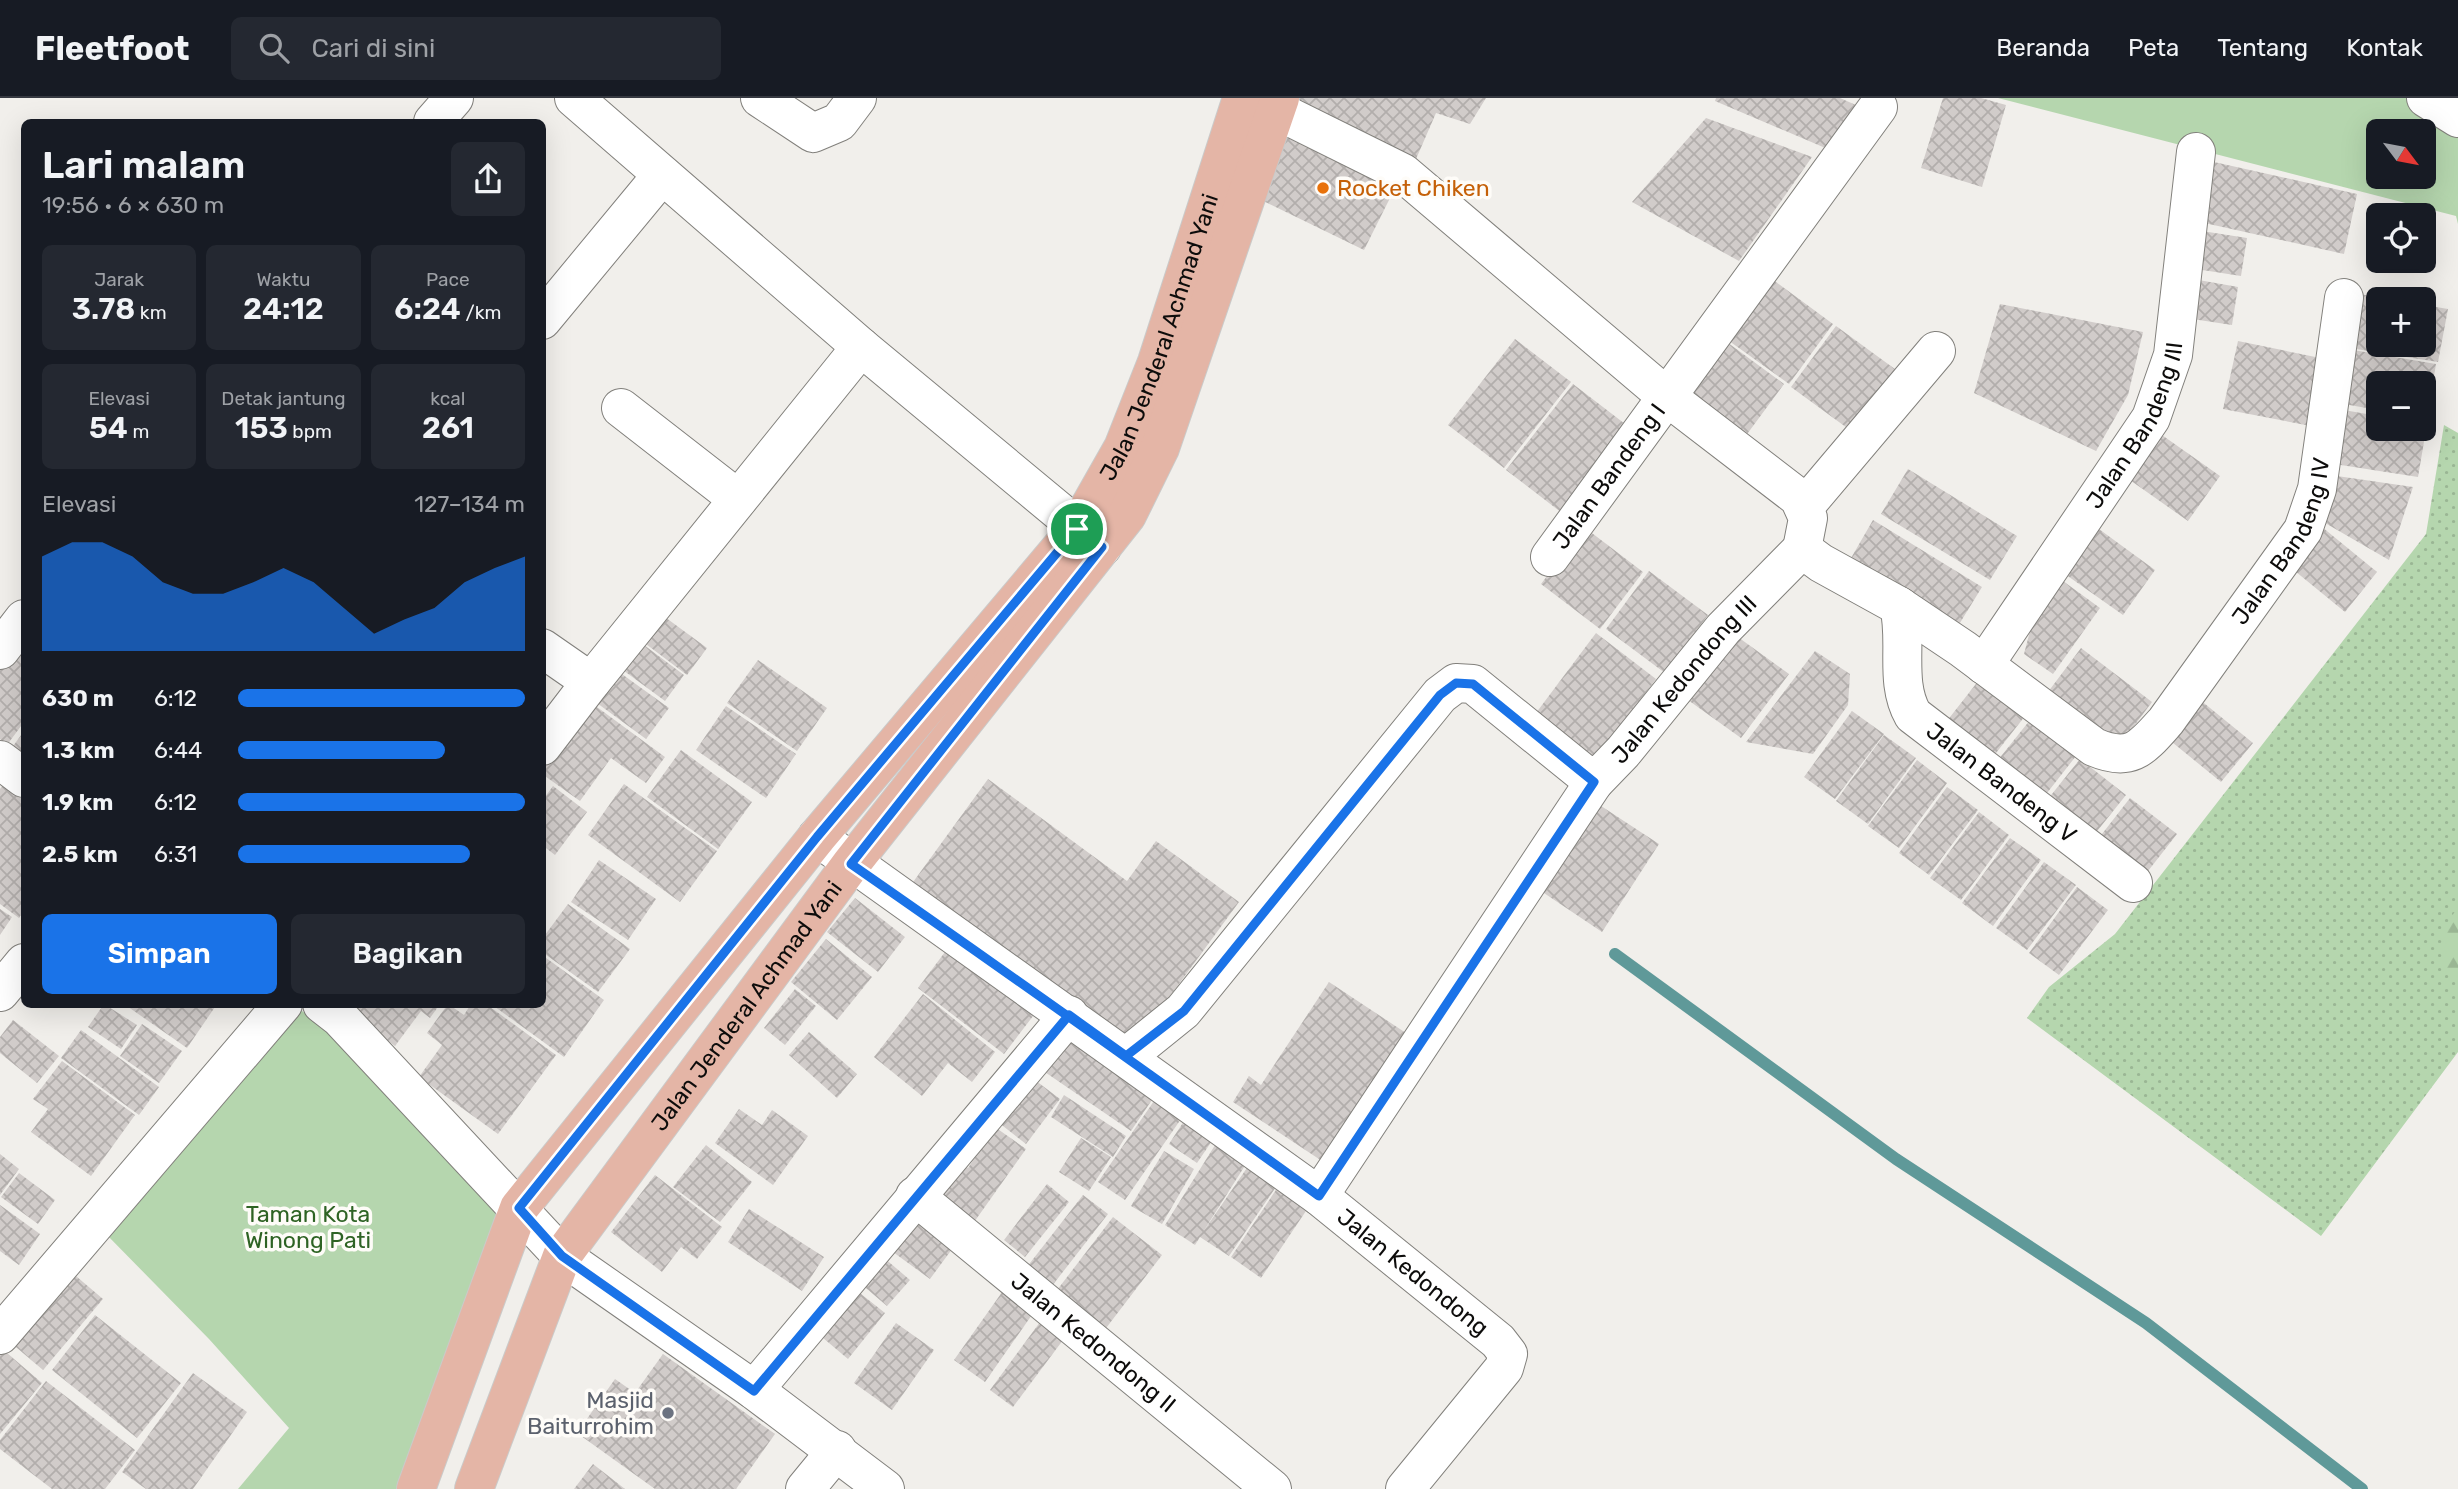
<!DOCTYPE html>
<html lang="id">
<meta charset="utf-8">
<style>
:root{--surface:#171b24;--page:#242831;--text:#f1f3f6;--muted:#9ea1a6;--line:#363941;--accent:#1a73e8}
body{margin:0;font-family:Rubik,sans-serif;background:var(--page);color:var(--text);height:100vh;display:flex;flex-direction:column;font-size:26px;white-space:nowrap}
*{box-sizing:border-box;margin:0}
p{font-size:23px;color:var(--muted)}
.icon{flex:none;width:38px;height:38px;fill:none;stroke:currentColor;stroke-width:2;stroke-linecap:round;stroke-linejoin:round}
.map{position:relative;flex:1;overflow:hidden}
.panel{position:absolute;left:21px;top:21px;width:525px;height:889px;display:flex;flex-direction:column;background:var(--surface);border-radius:10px;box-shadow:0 7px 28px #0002}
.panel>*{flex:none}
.needle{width:46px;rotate:122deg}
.controls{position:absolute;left:2366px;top:21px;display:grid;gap:14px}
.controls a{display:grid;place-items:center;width:70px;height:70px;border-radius:10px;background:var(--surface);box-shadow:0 7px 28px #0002;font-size:35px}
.pin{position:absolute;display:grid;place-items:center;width:60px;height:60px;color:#fff;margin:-30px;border:4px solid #fff;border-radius:50%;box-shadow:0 2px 7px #0007}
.round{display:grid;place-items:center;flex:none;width:74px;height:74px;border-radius:10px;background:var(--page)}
.overview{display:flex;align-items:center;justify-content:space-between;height:119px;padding:0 21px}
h1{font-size:38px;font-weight:600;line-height:52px}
.figures{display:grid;grid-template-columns:repeat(3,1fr);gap:10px;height:119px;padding:7px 21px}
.figures div{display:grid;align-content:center;border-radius:10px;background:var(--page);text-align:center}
.figures b{font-size:30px;font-weight:600}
.figures small{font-size:19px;font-weight:400}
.figures p{font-size:19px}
.chart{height:196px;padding:14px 21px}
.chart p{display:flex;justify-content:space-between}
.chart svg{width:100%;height:126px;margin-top:7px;fill:var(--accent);opacity:.7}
.button{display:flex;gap:14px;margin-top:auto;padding:14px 21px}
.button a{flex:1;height:80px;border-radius:10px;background:var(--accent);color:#fff;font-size:28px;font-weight:600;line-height:80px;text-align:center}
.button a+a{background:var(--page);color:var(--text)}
ul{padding:0 21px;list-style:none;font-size:23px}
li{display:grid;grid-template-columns:112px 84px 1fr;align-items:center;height:52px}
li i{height:18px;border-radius:9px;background:var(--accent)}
header{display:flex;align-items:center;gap:42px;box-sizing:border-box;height:98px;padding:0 35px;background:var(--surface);border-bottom:2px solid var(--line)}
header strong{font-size:33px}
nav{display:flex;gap:38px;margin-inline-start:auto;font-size:24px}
.search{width:490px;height:63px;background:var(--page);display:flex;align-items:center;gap:18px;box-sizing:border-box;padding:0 24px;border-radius:10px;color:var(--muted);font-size:26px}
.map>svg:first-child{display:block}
.grass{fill:url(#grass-dots)}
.forest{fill:url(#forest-firs)}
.green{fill:#b5d6ae;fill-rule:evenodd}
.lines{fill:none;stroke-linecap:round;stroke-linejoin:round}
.stream{stroke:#5f9999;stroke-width:12}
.building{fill:url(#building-cross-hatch)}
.minor-casing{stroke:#82807c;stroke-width:40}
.major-casing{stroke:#cacac9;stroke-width:40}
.minor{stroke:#fff;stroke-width:38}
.major{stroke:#e4b5a6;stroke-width:38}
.route-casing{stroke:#fff;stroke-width:14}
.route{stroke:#1a73e8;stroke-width:9}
.food-dot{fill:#e8710a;stroke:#fefcf8;stroke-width:2.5}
.worship-dot{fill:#6b7280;stroke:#fefcf8;stroke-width:2.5}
.labels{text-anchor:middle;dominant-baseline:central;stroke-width:7;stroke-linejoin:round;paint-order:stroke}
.food-label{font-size:23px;fill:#c56008;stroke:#fefcf8;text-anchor:start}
.street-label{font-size:23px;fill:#0d0c0b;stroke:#fefcf8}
.park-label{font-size:23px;fill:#2e6324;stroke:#fefcf8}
.worship-label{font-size:23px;fill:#5b616d;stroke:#fefcf8;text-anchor:end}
</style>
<header>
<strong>Fleetfoot</strong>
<div class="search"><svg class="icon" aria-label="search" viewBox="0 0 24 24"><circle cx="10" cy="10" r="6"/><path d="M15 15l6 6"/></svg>Cari di sini</div>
<nav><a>Beranda</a><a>Peta</a><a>Tentang</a><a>Kontak</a></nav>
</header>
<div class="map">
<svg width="2458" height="1391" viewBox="0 0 2458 1391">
<defs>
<pattern id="grass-dots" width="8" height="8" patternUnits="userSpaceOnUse" patternTransform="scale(1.75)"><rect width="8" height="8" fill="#b5d6ae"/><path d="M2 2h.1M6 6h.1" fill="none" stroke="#9ab694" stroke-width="1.8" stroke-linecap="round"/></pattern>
<pattern id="forest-firs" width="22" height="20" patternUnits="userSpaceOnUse" patternTransform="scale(1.75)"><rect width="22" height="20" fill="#b5d6ae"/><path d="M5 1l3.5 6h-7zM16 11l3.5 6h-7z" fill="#9ab694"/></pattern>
<pattern id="building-cross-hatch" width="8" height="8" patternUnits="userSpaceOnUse" patternTransform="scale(1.75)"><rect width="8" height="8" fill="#d1ccca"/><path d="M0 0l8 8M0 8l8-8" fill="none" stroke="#b2aeac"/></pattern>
</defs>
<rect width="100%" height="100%" fill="#f1efeb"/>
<path class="grass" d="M2444 327 2458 335V954L2321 1138 2027 920 2049 889 2115 836 2426 436Z"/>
<path class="forest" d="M2458 809V877L2443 873 2444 830Z"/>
<path class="green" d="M1998 0H2458V126L2456 118ZM2378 33H2424V79H2378Z
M299 911 333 935 498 1114 398 1391H238L289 1330 209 1241 105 1135Z"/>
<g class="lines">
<path class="stream" d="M1615 856 1896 1061 2146 1225 2362 1391"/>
</g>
<path class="building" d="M1290 0H1486L1470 26 1436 15 1413 68Z
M1716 0H1840L1858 8 1837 55 1715 3Z
M1943 0H1981L2006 7 1982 89 1921 70Z
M1706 20 1812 59 1739 163 1632 104Z
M1286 27 1399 82 1364 152 1251 97Z
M2214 64 2357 96 2344 156 2200 124Z
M2202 133 2247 140 2241 178 2196 171Z
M1769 179 1833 226 1789 286 1725 240Z
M2193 181 2238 189 2232 227 2186 220Z
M2359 196 2378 199V247H2424V207L2448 211 2438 264 2350 250Z
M2000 206 2143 234 2128 297 2096 353 1974 295Z
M1836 228 1899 274 1854 335 1791 289Z
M1720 239 1784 286 1739 347 1675 300Z
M1515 241 1571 284 1504 370 1448 327Z
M2238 243 2330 262 2316 329 2223 311Z
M2347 251 2436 266 2427 320H2424V285H2378V312L2338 305Z
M1573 286 1629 329 1562 415 1506 372Z
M2338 311 2378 318V331H2424V325L2427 326 2418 379 2328 365Z
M2152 330 2220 378 2188 423 2120 375Z
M1908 371 2017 438 1990 482 1881 416Z
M2330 377 2413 389 2389 462 2320 422Z
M1873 422 1982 489 1955 533 1847 467Z
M2088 423 2155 472 2123 517 2055 469Z
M1584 429 1643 474 1600 531 1541 486Z
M2322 429 2377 474 2345 514 2290 469Z
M1649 473 1708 517 1665 575 1606 531Z
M2052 475 2100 510 2053 576 2024 556 2030 533 2020 520Z
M654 511 707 550 687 577 634 537Z
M1731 534 1789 576 1741 640 1681 597Z
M1596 535 1656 581 1591 668 1530 623Z
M632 538 684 577 665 603 612 564Z
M24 540V624L7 647 0 641V554Z
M2081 550 2152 604 2119 648 2048 594Z
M1815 553 1850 576 1848 607 1813 656 1746 644Z
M758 562 827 610 797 653 727 605Z
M608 566 669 610 646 641 586 597Z
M1979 582 2025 618 1989 664 1943 628Z
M582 598 665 659 646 685 611 660 580 703 542 676V652Z
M2199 601 2253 645 2221 684 2167 640Z
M726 608 796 656 766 700 696 652Z
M1852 613 1884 636 1835 701 1804 679Z
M2030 622 2076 658 2040 704 1994 667Z
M24 633V661L11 651Z
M1884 637 1916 660 1868 726 1836 703Z
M681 652 752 704 718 751 647 699Z
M2080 661 2126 697 2090 742 2044 706Z
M1917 662 1947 685 1899 750 1868 728Z
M988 681 1127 783 1156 743 1239 804 1129 954 908 791Z
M624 686 717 753 680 804 588 737Z
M3 687 24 702V812L19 820 0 806V691Z
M553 688 587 714 555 757 542 747V703Z
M1947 689 1978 712 1929 777 1899 755Z
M2130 700 2177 736 2141 782 2095 745Z
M1598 706 1659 746 1602 834 1541 793Z
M1979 714 2009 737 1961 802 1930 780Z
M2010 740 2041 762 1993 828 1962 805Z
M599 762 656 801 628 842 571 804Z
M2044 764 2076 787 2027 852 1996 830Z
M2077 789 2108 812 2059 877 2029 855Z
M855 800 905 839 878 874 827 834Z
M568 806 630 851 598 894 542 854V841Z
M0 811 12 819 0 837Z
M826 841 872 879 837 922 791 884Z
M954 842 1040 909 1004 956 918 890Z
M542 857 604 902 564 959 491 906H542Z
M1329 884 1415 941 1331 1069 1233 1004 1249 978 1261 987Z
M795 891 816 908 785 947 764 930Z
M923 896 995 954 972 984 948 965 922 998 874 959Z
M104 906 137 927 121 951 88 929Z
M124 906H217L187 950Z
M356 906H440L430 920 421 913 395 948 350 915Z
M448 906 464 917 471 906H486L556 957 498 1036 419 979 442 947 427 935Z
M13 922 59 958 37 985 0 955V939Z
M1070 924 1162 987 1131 1033 1039 970Z
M142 926 182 953 159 985 120 958Z
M81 932 159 989 139 1017 61 960Z
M809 934 857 976 837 1000 789 957Z
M62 963 135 1017 91 1078 31 1034 48 1011 33 1001Z
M1023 973 1060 1001 1026 1046 989 1017Z
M1163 990 1181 1021 1125 1102 1098 1084Z
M1064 997 1126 1038 1113 1059 1051 1019Z
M739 1011 762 1027 772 1012 808 1038 773 1087 715 1045Z
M982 1020 1026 1051 972 1127 934 1100 959 1064 968 1070 980 1052Z
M1186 1020 1214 1040 1197 1065 1169 1046Z
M1222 1036 1253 1055 1203 1134 1253 1061 1282 1080 1229 1158 1200 1139 1195 1147 1165 1127Z
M1081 1040 1111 1059 1089 1093 1059 1074Z
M706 1047 752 1084 720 1124 673 1089Z
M1164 1053 1194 1071 1162 1126 1131 1108Z
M0 1056 19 1071 0 1097Z
M19 1075 55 1102 38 1126 1 1099Z
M655 1077 722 1129 697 1161 681 1149 662 1174 611 1134Z
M1284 1080 1314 1101 1261 1180 1231 1159Z
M1047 1086 1069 1104 1025 1159 1004 1142Z
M1083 1097 1108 1116 1048 1193 1023 1174Z
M0 1107 40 1136 19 1167 0 1153Z
M749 1111 824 1159 802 1193 728 1144Z
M920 1116 958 1143 930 1181 893 1154Z
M1113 1119 1162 1157 1100 1238 1051 1200Z
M876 1153 910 1182 887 1208 853 1179Z
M63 1167 103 1201 43 1272 3 1238Z
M846 1184 885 1215 848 1261 810 1229Z
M1005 1190 1036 1211 985 1284 954 1262Z
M95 1217 181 1285 137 1340 52 1272Z
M1043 1220 1066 1238 1013 1309 990 1292Z
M896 1225 934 1252 892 1312 854 1285Z
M0 1249 42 1285 0 1336Z
M663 1256 775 1336 736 1391H655L577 1335 615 1281 635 1295Z
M193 1275 247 1314 193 1391H146L122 1374Z
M46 1283 135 1352 105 1391H52L0 1351V1342Z
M593 1366 625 1391H574Z"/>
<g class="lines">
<g class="minor-casing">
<g id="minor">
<path d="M574 0 861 249 1102 449"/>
<path d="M760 0 813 35 839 24 857 0"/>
<path d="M2426 0 2458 20"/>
<path d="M1276 12 1403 75 1666 298 1799 400 1808 420 1802 451"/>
<path d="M433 24 454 0"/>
<path d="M542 222 662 77"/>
<path d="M621 310 738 401"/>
<path d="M1805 408 1936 253"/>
<path id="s1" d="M1550 459 1878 9"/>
<path id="s2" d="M1899 508 1963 551 2094 649C2131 665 2142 650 2166 623L2303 432 2317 391 2344 200"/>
<path d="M542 550 591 584"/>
<path d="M0 552 24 521"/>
<path id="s3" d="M1984 567 2151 320 2173 257 2196 54"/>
<path d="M542 648 591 584 861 249"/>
<path d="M0 662 24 680"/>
<path id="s4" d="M817 739 1319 1098 1498 1243 1508 1256 1504 1270 1405 1391"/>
<path d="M0 894 24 865"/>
<path d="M322 906 340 920 562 1158 754 1292 885 1391"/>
<path id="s5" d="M1126 959 1183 913 1440 597 1456 585 1473 586 1594 684 1623 654 1723 531 1802 451 1821 465 1899 508C1908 544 1894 584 1913 617L2133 785"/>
<path id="s6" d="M915 1098 1272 1391"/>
<path d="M1319 1098 1594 684"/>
<path d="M0 1237 283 906"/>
<path d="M754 1292 1069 917"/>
<path d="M805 1391 837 1352"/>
</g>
</g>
<g class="major-casing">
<g id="major">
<path id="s7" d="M416 1391 519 1110 817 739 1077 431 1123 350 1157 264 1242 0"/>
<path id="s8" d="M474 1391 562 1158 851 766 1127 417 1160 350 1280 0"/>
</g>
</g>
<use href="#minor" class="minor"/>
<use href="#major" class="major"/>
</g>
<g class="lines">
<g class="route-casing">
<path id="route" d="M1077 431 817 739 519 1110 562 1158 754 1293 1069 917 1126 958 1184 913 1440 597 1456 585 1473 586 1594 684 1319 1098C1164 986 1008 875 851 766L1102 449 1077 431"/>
</g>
<use href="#route" class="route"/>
</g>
<circle class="food-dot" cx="1323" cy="90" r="7"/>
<circle class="worship-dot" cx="668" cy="1315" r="7"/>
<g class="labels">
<g class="food-label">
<text x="1337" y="90">Rocket Chiken</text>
</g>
<g class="street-label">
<text stroke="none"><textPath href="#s7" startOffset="1388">Jalan Jenderal Achmad Yani</textPath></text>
<text stroke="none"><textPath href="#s3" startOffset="285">Jalan Bandeng III</textPath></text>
<text stroke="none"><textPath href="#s1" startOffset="100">Jalan Bandeng I</textPath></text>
<text stroke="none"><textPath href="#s2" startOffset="542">Jalan Bandeng IV</textPath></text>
<text stroke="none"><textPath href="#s5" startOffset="810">Jalan Kedondong III</textPath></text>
<text stroke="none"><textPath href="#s5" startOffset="1321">Jalan Bandeng V</textPath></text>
<text stroke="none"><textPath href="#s8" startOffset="560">Jalan Jenderal Achmad Yani</textPath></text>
<text stroke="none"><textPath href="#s4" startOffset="738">Jalan Kedondong</textPath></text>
<text stroke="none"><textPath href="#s6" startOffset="231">Jalan Kedondong II</textPath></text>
</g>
<g class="park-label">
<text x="308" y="1116">Taman Kota<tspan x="308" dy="26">Winong Pati</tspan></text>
</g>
<g class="worship-label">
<text x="654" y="1302">Masjid<tspan x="654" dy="26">Baiturrohim</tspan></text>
</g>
</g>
</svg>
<div class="controls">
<a><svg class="needle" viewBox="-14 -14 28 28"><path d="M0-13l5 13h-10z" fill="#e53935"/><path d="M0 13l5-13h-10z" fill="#9ea1a6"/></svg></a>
<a><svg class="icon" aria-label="locate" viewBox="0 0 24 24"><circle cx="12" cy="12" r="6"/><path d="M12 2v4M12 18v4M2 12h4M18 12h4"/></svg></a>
<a>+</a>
<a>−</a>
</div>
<div class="pin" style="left:1077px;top:431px;background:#1e9e55"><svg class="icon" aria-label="arrive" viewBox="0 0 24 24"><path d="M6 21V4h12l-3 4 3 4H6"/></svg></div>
<section class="panel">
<div class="overview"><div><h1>Lari malam</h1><p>19:56 · 6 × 630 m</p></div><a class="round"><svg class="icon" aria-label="share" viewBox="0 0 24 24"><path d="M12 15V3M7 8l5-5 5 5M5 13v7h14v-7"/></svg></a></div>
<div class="figures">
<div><p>Jarak</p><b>3.78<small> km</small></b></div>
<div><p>Waktu</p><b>24:12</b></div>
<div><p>Pace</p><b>6:24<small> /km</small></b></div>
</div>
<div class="figures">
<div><p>Elevasi</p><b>54<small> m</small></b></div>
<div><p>Detak jantung</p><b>153<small> bpm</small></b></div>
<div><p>kcal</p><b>261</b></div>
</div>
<div class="chart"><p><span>Elevasi</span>127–134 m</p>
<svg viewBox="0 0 160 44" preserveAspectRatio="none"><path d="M0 44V11L10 6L20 6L30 11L40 20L50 24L60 24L70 20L80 15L90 20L100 29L110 38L120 33L130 29L140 20L150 15L160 11V44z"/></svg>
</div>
<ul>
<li><b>630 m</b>6:12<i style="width:100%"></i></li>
<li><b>1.3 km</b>6:44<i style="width:72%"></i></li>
<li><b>1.9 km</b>6:12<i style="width:100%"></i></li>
<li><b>2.5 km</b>6:31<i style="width:81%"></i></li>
</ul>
<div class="button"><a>Simpan</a><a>Bagikan</a></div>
</section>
</div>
